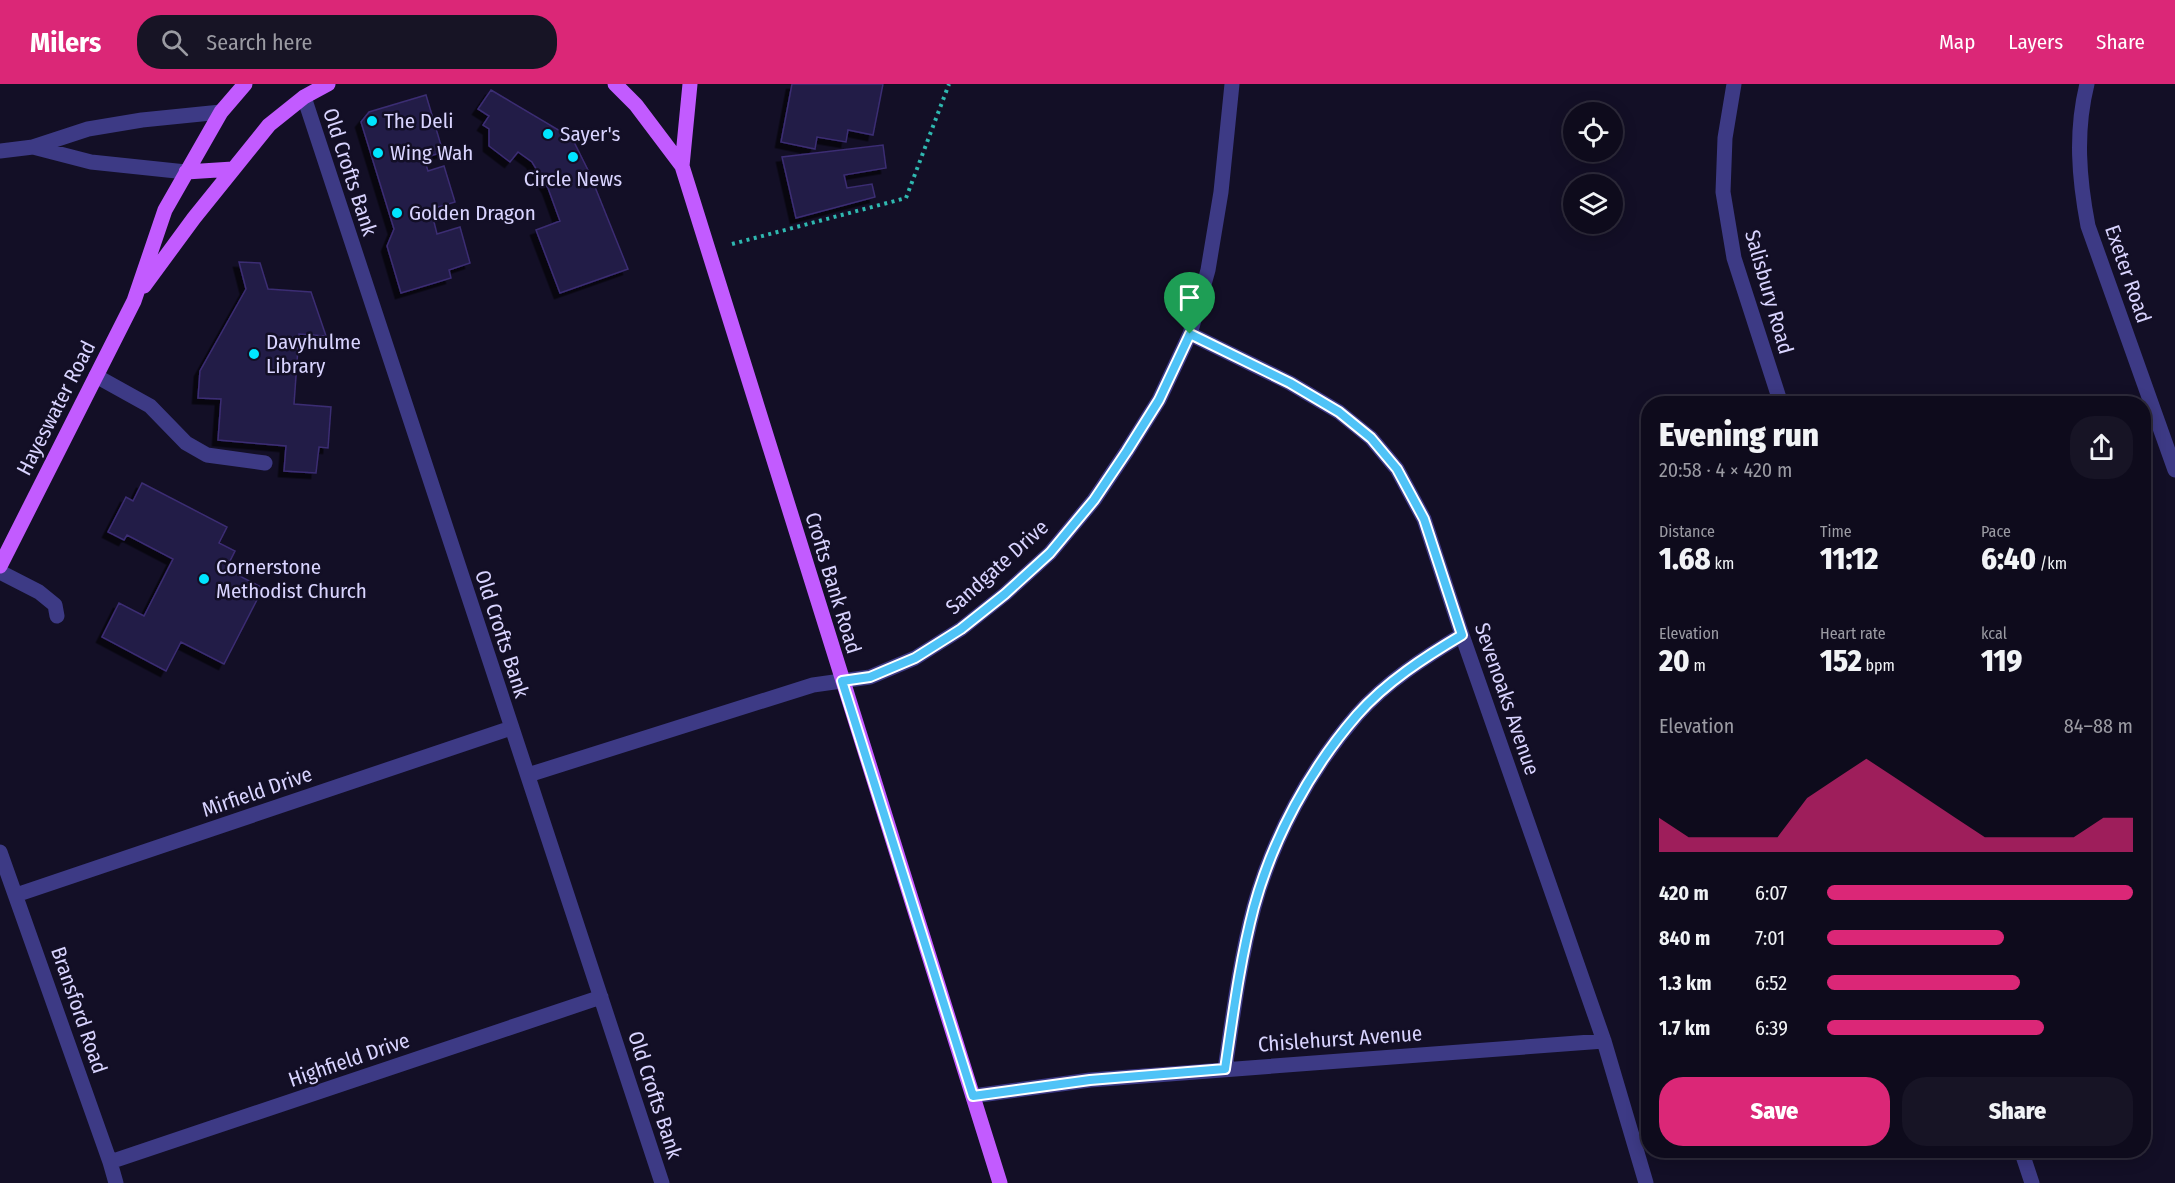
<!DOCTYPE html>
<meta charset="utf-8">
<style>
:root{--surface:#0e0b1c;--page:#171425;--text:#f1f3f6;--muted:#9b9ba3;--line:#2e2b3b;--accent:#db2777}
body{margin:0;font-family:"Fira Sans Condensed",sans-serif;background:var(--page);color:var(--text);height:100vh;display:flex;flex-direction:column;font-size:22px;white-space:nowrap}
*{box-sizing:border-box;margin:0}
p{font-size:20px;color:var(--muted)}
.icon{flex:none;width:33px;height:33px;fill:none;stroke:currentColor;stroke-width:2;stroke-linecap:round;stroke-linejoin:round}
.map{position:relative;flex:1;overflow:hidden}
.drawer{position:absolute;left:1641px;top:312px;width:510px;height:762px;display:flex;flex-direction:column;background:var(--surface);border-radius:24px;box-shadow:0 3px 15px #0003,0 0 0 2px var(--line)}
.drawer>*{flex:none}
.controls{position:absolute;left:1563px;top:18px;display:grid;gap:12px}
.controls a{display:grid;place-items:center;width:60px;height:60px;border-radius:50%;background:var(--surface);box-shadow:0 3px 15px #0003,0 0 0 2px var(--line);font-size:30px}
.pin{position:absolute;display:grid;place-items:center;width:51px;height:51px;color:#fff;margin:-62px -26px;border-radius:50% 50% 50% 0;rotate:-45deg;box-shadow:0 0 6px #0007}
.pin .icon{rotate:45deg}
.round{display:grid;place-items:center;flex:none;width:63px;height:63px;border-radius:24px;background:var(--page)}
.summary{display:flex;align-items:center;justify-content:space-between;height:102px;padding:0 18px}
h1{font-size:33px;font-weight:800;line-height:45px}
.metrics{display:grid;grid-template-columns:repeat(3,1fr);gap:9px;height:102px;padding:6px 18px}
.metrics div{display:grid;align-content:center}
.metrics b{font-size:30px;font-weight:800}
.metrics small{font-size:16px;font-weight:400}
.metrics p{font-size:16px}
.chart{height:168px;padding:12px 18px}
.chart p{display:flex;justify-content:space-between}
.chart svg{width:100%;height:108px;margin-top:6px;fill:var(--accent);opacity:.7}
.button{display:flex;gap:12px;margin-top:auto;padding:12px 18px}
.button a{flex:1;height:69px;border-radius:24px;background:var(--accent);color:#fff;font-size:24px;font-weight:800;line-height:69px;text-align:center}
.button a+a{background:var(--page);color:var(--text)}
ul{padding:0 18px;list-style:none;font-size:20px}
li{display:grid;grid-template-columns:96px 72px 1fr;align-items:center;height:45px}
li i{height:15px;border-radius:8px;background:var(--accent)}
header{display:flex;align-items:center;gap:36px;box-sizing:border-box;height:84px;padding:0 30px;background:var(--accent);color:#fff}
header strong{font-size:28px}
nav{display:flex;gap:33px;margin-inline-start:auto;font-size:21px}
.search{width:420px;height:54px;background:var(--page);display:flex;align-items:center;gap:15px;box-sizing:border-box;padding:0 21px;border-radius:24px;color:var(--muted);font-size:22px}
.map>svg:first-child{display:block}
.building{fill:#241b47;stroke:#3b2d73;stroke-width:1.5;filter:url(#shadow)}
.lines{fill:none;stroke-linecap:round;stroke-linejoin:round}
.path{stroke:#2fb8b0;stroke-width:4;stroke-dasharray:3 4.5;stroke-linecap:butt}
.minor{stroke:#3d3a85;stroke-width:15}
.major{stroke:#c25bff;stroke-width:15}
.route-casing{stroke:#fff;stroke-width:12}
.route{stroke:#4fc3f7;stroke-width:8}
.poi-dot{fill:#00e5ff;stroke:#130f26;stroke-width:2}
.labels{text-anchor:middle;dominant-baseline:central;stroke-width:5;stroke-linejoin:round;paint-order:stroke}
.poi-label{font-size:21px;fill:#d9d4ff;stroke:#130f26;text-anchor:start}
.street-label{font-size:21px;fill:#d9d4ff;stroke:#130f26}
</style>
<header>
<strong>Milers</strong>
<div class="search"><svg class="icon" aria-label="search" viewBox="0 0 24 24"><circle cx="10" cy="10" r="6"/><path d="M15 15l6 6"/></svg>Search here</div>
<nav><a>Map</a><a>Layers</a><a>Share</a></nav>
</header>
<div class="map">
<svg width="2175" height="1099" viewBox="0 0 2175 1099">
<defs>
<filter id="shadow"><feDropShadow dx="-5.5" dy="5.5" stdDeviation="0" flood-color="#0009"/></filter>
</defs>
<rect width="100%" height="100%" fill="#130f26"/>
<path class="building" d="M792 0H883L873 51 848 46 846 58 817 53 815 65 781 58Z
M491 6 572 54 589 88 628 185 560 209 536 146 560 137 548 104 532 78 518 68 510 78 489 62V45L483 41 489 32 478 25Z
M426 11 443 68 424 74 428 87 444 82 455 118 435 124 437 133 433 134 437 150 460 143 470 179 449 186 451 194 401 209 387 162 394 145 361 38 369 28Z
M883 61 886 84 844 91 847 104 872 100 875 113 796 134 782 73Z
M239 178 260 179 268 205 311 208 326 252 299 250 294 320 331 323 328 364 319 363 316 389 284 387 286 362 218 356 221 315 198 314 200 287 246 205Z
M142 399 227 443 219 459 235 467 226 485 263 504 224 580 181 558 166 587 102 553 119 519 144 532 173 475 127 451 124 456 108 448 126 413 133 417Z"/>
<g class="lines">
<path class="path" d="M732 160 906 114 949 0"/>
<path class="minor" d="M1734 0 1725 54 1723 108 1734 174 1781 320
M2087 0C2075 48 2079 95 2088 142L2175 386
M304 13 662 1099
M33 63 91 78 186 88
M0 67 33 63 88 45 142 36 221 28
M1190 250 1290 299 1339 328 1371 354 1397 385 1424 435 1462 551 1604 957 1646 1099
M96 292 150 322 186 359 207 371 265 379
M0 488 39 508 55 521 57 532
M528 691 813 601 870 593 915 574 961 545 1005 510 1050 469 1094 416 1127 367 1159 316 1190 250 1208 186 1221 108 1232 0
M0 768 110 1078 116 1099
M16 811 511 644
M1225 985C1233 931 1240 876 1254 823 1273 754 1310 685 1357 631 1386 598 1425 573 1462 551
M973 1012 1090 996 1604 957
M2021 1066 2032 1099
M110 1078 601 913"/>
<path class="major" d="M615 0 636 21 682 82 1000 1099
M682 82 690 0
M186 88 233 85
M144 202 194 134 269 41 304 13 328 0
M0 482 134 217 165 126 221 28 245 0"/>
</g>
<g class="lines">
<g class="route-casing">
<path id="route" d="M1190 250 1290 299 1339 328 1371 354 1397 385 1424 435 1462 551C1425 573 1386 598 1357 631 1310 685 1273 754 1254 823 1240 876 1233 931 1225 985L1090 996 973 1012 842 597 870 593 915 574 961 545 1005 510 1050 469 1094 416 1127 367 1159 316Z"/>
</g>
<use href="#route" class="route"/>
</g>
<g class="poi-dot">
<circle cx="372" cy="37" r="6"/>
<circle cx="548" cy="50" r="6"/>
<circle cx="378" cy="69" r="6"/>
<circle cx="573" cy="73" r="6"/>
<circle cx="397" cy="129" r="6"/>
<circle cx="254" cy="270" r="6"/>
<circle cx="204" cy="495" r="6"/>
</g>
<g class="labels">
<g class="poi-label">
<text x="384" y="37">The Deli</text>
<text x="560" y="50">Sayer's</text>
<text x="390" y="69">Wing Wah</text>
<text x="573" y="95" text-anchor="middle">Circle News</text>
<text x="409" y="129">Golden Dragon</text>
<text x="266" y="258">Davyhulme<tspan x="266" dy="24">Library</tspan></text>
<text x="216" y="483">Cornerstone<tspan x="216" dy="24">Methodist Church</tspan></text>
</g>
<g class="street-label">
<text transform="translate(350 88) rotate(72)">Old Crofts Bank</text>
<text transform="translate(2128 190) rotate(71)">Exeter Road</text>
<text transform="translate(1769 208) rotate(74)">Salisbury Road</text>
<text transform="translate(56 324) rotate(-63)">Hayeswater Road</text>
<text transform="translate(997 483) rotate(-42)">Sandgate Drive</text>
<text transform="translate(833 499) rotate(73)">Crofts Bank Road</text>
<text transform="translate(502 550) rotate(72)">Old Crofts Bank</text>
<text transform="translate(1507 615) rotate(71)">Sevenoaks Avenue</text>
<text transform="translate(257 708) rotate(-19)">Mirfield Drive</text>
<text transform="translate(79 926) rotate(71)">Bransford Road</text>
<text transform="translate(1340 955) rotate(-4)">Chislehurst Avenue</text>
<text transform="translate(349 976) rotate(-19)">Highfield Drive</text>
<text transform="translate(655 1011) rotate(72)">Old Crofts Bank</text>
</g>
</g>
</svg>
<div class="controls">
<a><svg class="icon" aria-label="locate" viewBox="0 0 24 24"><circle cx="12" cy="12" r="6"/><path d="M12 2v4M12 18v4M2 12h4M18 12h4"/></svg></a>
<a><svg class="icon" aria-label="layers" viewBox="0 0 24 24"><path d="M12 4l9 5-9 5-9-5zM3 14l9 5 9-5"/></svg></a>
</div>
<div class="pin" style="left:1190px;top:250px;background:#1e9e55"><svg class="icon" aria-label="arrive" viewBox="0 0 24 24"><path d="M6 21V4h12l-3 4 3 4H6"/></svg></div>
<section class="drawer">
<div class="summary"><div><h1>Evening run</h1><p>20:58 · 4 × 420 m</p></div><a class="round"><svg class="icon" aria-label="share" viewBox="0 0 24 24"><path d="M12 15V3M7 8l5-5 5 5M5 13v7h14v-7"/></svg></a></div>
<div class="metrics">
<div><p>Distance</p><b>1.68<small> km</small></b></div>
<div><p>Time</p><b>11:12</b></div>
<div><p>Pace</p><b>6:40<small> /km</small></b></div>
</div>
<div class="metrics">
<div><p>Elevation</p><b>20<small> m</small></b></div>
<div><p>Heart rate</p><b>152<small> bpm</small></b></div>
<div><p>kcal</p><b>119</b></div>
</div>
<div class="chart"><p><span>Elevation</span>84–88 m</p>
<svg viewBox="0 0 160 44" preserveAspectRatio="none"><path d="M0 44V30L10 38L20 38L30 38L40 38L50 22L60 14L70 6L80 14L90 22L100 30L110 38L120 38L130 38L140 38L150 30L160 30V44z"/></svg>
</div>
<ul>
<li><b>420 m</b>6:07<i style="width:100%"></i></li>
<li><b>840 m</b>7:01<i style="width:58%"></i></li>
<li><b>1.3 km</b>6:52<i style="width:63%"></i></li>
<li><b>1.7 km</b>6:39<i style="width:71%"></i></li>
</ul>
<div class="button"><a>Save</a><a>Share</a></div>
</section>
</div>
